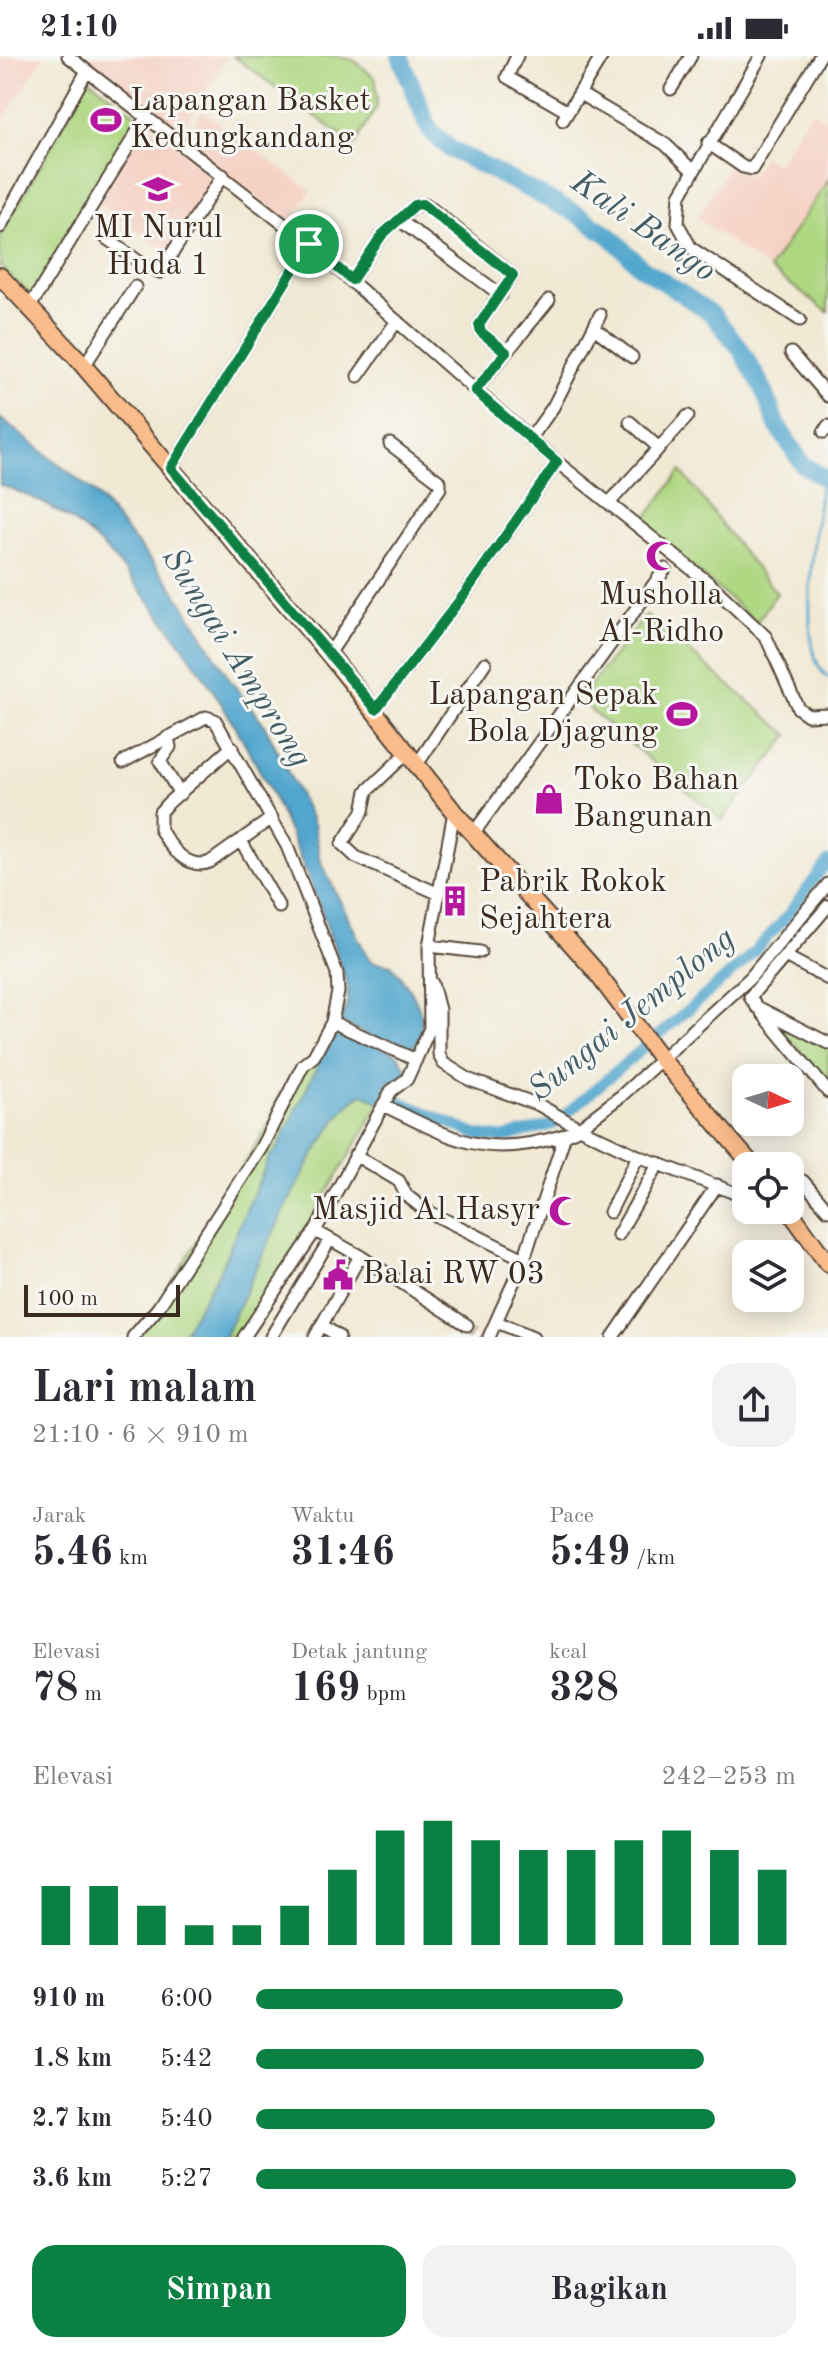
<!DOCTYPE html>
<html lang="id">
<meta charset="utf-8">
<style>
:root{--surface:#fff;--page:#f2f2f3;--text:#2b2b33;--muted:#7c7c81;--accent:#0b8043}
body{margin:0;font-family:"Old Standard TT",serif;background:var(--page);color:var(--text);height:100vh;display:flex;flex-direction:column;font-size:30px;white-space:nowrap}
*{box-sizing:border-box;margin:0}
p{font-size:26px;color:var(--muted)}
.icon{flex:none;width:44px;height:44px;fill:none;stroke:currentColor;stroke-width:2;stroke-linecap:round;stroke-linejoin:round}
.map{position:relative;height:1281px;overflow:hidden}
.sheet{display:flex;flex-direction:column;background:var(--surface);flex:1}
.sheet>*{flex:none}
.needle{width:52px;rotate:94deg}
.tools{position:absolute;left:732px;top:1008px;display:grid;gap:16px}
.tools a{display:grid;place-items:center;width:72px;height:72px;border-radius:16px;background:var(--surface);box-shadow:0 4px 20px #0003;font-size:40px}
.scale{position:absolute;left:24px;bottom:20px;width:156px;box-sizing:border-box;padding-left:8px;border:4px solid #3b2a1e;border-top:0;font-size:22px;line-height:28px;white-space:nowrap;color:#3b2a1e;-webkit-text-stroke:6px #f6f6f2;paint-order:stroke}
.pin{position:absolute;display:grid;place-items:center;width:68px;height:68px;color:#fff;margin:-34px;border:4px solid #fff;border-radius:50%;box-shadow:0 2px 8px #0007}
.round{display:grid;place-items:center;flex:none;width:84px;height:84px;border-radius:24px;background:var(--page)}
.summary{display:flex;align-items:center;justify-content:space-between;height:136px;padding:0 32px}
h1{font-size:44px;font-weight:600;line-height:60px}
.stats{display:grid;grid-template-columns:repeat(3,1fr);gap:12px;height:136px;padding:8px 32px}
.stats div{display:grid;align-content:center}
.stats b{font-size:40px;font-weight:600}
.stats small{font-size:22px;font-weight:400}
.stats p{font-size:22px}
.chart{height:224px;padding:16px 32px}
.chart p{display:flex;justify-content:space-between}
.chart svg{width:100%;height:144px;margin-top:8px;stroke:var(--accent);stroke-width:6}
.cta{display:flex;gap:16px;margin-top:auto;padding:16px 32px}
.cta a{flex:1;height:92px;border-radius:24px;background:var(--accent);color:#fff;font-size:32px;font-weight:600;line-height:92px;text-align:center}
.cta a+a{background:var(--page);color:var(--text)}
ul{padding:0 32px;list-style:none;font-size:26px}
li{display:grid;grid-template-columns:128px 96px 1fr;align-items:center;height:60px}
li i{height:20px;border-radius:10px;background:var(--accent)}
.status{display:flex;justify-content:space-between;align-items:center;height:56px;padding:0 40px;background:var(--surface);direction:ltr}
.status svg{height:22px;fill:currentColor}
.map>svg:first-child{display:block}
.built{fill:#f6d2c5}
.green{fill:#afd782;stroke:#758050;stroke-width:2}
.water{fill:#51a6cd;stroke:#466876;stroke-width:2}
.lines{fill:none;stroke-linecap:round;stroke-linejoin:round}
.stream{stroke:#51a6cd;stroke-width:3}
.canal{stroke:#51a6cd;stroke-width:11}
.river{stroke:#51a6cd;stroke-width:18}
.street-tunnel{stroke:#cdc3b0;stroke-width:11;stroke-dasharray:11 5.5;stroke-linecap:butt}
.street-casing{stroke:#564739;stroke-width:15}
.primary-casing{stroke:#564739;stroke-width:20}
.street{stroke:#fff;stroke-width:11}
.primary{stroke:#f9bc8a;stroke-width:16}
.route-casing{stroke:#fff;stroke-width:16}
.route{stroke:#0b8043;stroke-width:10}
.labels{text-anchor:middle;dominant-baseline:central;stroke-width:6;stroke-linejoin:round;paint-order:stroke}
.poi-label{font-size:32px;fill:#3b2a1e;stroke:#f6f6f2;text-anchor:start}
.water-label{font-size:34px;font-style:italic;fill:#445c64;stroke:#f6f6f2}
</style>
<div class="status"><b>21:10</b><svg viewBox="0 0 49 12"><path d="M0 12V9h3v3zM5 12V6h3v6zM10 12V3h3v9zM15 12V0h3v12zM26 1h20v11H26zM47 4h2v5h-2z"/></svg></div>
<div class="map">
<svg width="828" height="1281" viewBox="0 0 828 1281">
<rect width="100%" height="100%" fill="#f6f6f2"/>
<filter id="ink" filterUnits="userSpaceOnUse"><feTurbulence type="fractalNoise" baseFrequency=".0125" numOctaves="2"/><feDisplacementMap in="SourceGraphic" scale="16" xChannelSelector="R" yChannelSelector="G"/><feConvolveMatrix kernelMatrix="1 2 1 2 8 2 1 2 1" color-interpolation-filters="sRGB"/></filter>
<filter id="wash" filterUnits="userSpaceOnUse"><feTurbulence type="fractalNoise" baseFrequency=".006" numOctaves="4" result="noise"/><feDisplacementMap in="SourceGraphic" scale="32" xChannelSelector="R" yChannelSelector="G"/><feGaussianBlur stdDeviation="1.8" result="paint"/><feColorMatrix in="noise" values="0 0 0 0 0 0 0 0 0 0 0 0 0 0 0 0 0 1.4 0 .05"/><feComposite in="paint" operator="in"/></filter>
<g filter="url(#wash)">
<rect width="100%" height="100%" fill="#f1e9d4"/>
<path class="built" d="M0 0H44L0 69Z
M93 0H228L179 77 88 8Z
M811 54 828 66V124L769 213 697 162 730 108 750 121 763 100 777 109Z
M203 55 311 135 289 166 183 85Z
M146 66 217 120 169 198 98 146Z"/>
<path class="green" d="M233 0H339L355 5 376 23 377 50 355 89Z
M89 23 140 62 32 239 0 210V181Z
M828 124V256L769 213Z
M681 415C713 455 743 499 777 537L757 566 641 468Z
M646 559 789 679 722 764 586 650 588 646 582 640Z
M782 968 828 991V1027L782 974Z
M316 1005 320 1007 277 1093 270 1100 219 1216 181 1281H138L303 1012Z
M364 1038 380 1047 242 1281H224C245 1239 327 1047 364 1038Z"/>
<path class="water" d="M0 362 95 437 172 530 230 624 264 668 314 768 321 806 367 900 373 906 391 909C411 932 441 971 406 997L340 966 347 949 348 931C302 793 256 687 168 570 117 503 83 456 0 429Z
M337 970 398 999 407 1014 399 1025H389L380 1047 364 1038C326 1048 245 1239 224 1281H181L219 1216 270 1100 277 1093Z"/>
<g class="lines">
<path class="stream" d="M822 424C817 461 794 600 828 621"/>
<path class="canal" d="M379 1036 477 1079 503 1082 554 1068 743 907 783 865 828 805"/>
<path class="river" d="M400 0 429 73 450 93 577 158 610 180 641 211 711 257 739 291 762 330 777 369 803 409 828 424"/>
</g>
</g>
<g filter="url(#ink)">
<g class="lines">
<path class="street-tunnel" d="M467 1269 483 1280"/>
<g class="street-casing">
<path id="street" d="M68 0 309 188 557 406 709 527 766 581 798 652 808 659 828 658
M517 0 507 21 568 56
M761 0 680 139 678 168 691 192 800 264
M671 33 691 0
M580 38 665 88 693 115
M563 64 602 0
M708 87 743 111 752 113 820 0
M399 164 501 239
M0 171 87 15
M106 182 145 210 160 216 223 119
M352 224 382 179 415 149H427L513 219 479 269 481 276 506 296
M31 249 147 60
M594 272 632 301
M791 297 828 340
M84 310 135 231
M358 320 397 265
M475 335 549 244
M630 366 659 392
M824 376 828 370
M530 383 553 351 600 259
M171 412 309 188
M610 446 688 360
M329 598 440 432V426L390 388
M376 653 466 536 557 406
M168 681 170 691 160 705 180 738
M232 691 167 748 160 756V773C170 791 188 815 210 806L272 762
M409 695 367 735 363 755 342 788 356 801 437 837
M123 706 206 661 215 664 287 790 337 917 338 936 332 966 314 1000 303 1009 261 1092 158 1252 133 1281
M418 707 485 607
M454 756 429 890 430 972 407 1023 391 1035 315 1175 360 1200 467 1269
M473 778 665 513
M241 785 279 851
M828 850 750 941 757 951 828 987
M429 890 480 896
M785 900 828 923
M432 927 439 954V998L443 1007 470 1024 539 1049 579 1072 621 1040 750 922 828 828
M762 957 828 1036
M332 966 416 1004
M383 1049C456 1084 484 1104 565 1079
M355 1099 399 1125 406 1139 425 1154 524 1203
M790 1125H803L828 1154
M610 1156 638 1100
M618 1179 659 1107
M497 1266 533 1281
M322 1269 339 1281
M244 1281 315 1175
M271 1281 329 1185
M315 1281 360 1200
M489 1281 524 1203 565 1079 579 1072 638 1100 740 1139 746 1136
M613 1281 717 1129"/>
</g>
<g class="primary-casing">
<path id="primary" d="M0 220 76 301 329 598 454 756 593 912 662 1004 753 1110
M789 1154 828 1208"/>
</g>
<use href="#street" class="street"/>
<use href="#primary" class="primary"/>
</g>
</g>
<g class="lines" filter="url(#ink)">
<g class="route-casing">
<path id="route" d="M422 148 513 219 479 269 481 276 506 296 475 335 557 406 466 536 376 653 171 412 309 188 352 224 382 179 415 149Z"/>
</g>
<use href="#route" class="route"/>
</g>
<defs>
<g id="stadium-bare" transform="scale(2.4)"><path d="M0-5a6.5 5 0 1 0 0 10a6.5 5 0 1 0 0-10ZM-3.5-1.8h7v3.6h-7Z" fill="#b5179e" stroke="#f6f6f2" stroke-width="2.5" paint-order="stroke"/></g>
<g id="school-bare" transform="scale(2.4)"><path d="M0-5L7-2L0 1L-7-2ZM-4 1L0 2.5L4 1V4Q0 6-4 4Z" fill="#b5179e" stroke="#f6f6f2" stroke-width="2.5" paint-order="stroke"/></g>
<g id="mosque-bare" transform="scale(2.4)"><path d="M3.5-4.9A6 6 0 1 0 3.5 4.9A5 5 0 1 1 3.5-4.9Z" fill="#b5179e" stroke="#f6f6f2" stroke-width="2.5" paint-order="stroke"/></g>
<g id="shop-bare" transform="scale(2.4)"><path d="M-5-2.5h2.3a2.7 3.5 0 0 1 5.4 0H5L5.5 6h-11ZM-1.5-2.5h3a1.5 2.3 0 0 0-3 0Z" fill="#b5179e" stroke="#f6f6f2" stroke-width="2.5" paint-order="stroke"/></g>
<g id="building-bare" transform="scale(2.4)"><path d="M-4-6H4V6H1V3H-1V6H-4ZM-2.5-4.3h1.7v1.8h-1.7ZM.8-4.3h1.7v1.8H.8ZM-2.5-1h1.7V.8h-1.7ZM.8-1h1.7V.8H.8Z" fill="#b5179e" stroke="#f6f6f2" stroke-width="2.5" paint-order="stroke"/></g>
<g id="civic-bare" transform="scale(2.4)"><path d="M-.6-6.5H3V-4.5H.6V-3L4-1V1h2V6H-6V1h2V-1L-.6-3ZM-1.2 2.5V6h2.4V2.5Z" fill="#b5179e" stroke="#f6f6f2" stroke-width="2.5" paint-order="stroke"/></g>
</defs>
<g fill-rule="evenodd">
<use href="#stadium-bare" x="106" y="64"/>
<use href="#school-bare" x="158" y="133"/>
<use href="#mosque-bare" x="661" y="500"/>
<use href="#stadium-bare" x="682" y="658"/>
<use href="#shop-bare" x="549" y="743"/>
<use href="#building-bare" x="455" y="845"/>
<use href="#mosque-bare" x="564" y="1155"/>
<use href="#civic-bare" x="338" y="1219"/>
</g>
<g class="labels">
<g class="poi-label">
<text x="130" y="46">Lapangan Basket<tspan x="130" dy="37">Kedungkandang</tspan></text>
<text x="158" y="173" text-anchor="middle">MI Nurul<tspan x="158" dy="37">Huda 1</tspan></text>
<text x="661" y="540" text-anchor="middle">Musholla<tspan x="661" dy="37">Al-Ridho</tspan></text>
<text x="658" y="640" text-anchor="end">Lapangan Sepak<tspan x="658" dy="37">Bola Djagung</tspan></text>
<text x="573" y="725">Toko Bahan<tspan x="573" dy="37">Bangunan</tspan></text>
<text x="479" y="827">Pabrik Rokok<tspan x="479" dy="37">Sejahtera</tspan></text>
<text x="540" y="1155" text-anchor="end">Masjid Al Hasyr</text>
<text x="362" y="1219">Balai RW 03</text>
</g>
<g class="water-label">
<text transform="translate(643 171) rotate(35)">Kali Bango</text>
<text transform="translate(236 602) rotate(58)">Sungai Amprong</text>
<text transform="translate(632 959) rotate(-39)">Sungai Jemplong</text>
</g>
</g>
</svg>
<div class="tools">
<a><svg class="needle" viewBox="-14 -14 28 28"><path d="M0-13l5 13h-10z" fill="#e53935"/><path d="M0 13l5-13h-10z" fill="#7c7c81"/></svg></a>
<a><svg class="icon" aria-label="locate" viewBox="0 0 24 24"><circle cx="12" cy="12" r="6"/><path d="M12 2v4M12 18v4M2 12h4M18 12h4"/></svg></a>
<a><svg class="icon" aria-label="layers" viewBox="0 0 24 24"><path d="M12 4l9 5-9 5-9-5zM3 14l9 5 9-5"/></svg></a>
</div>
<div class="scale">100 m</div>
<div class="pin" style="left:309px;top:188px;background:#1e9e55"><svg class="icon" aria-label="arrive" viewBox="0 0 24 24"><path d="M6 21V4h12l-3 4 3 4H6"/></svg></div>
</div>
<section class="sheet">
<div class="summary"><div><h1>Lari malam</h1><p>21:10 · 6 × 910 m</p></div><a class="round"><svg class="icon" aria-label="share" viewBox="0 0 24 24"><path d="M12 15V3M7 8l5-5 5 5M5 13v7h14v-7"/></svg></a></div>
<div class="stats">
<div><p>Jarak</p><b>5.46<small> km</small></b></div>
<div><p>Waktu</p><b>31:46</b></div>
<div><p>Pace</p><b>5:49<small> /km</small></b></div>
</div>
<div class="stats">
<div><p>Elevasi</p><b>78<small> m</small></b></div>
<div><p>Detak jantung</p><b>169<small> bpm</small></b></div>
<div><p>kcal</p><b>328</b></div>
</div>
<div class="chart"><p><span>Elevasi</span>242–253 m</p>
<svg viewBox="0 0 160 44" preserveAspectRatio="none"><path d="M5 44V26M15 44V26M25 44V32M35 44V38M45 44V38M55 44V32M65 44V21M75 44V9M85 44V6M95 44V12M105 44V15M115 44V15M125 44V12M135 44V9M145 44V15M155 44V21"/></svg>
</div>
<ul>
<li><b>910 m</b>6:00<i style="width:68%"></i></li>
<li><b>1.8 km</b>5:42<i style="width:83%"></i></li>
<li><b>2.7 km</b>5:40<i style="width:85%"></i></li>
<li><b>3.6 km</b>5:27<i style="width:100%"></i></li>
</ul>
<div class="cta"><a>Simpan</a><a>Bagikan</a></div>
</section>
